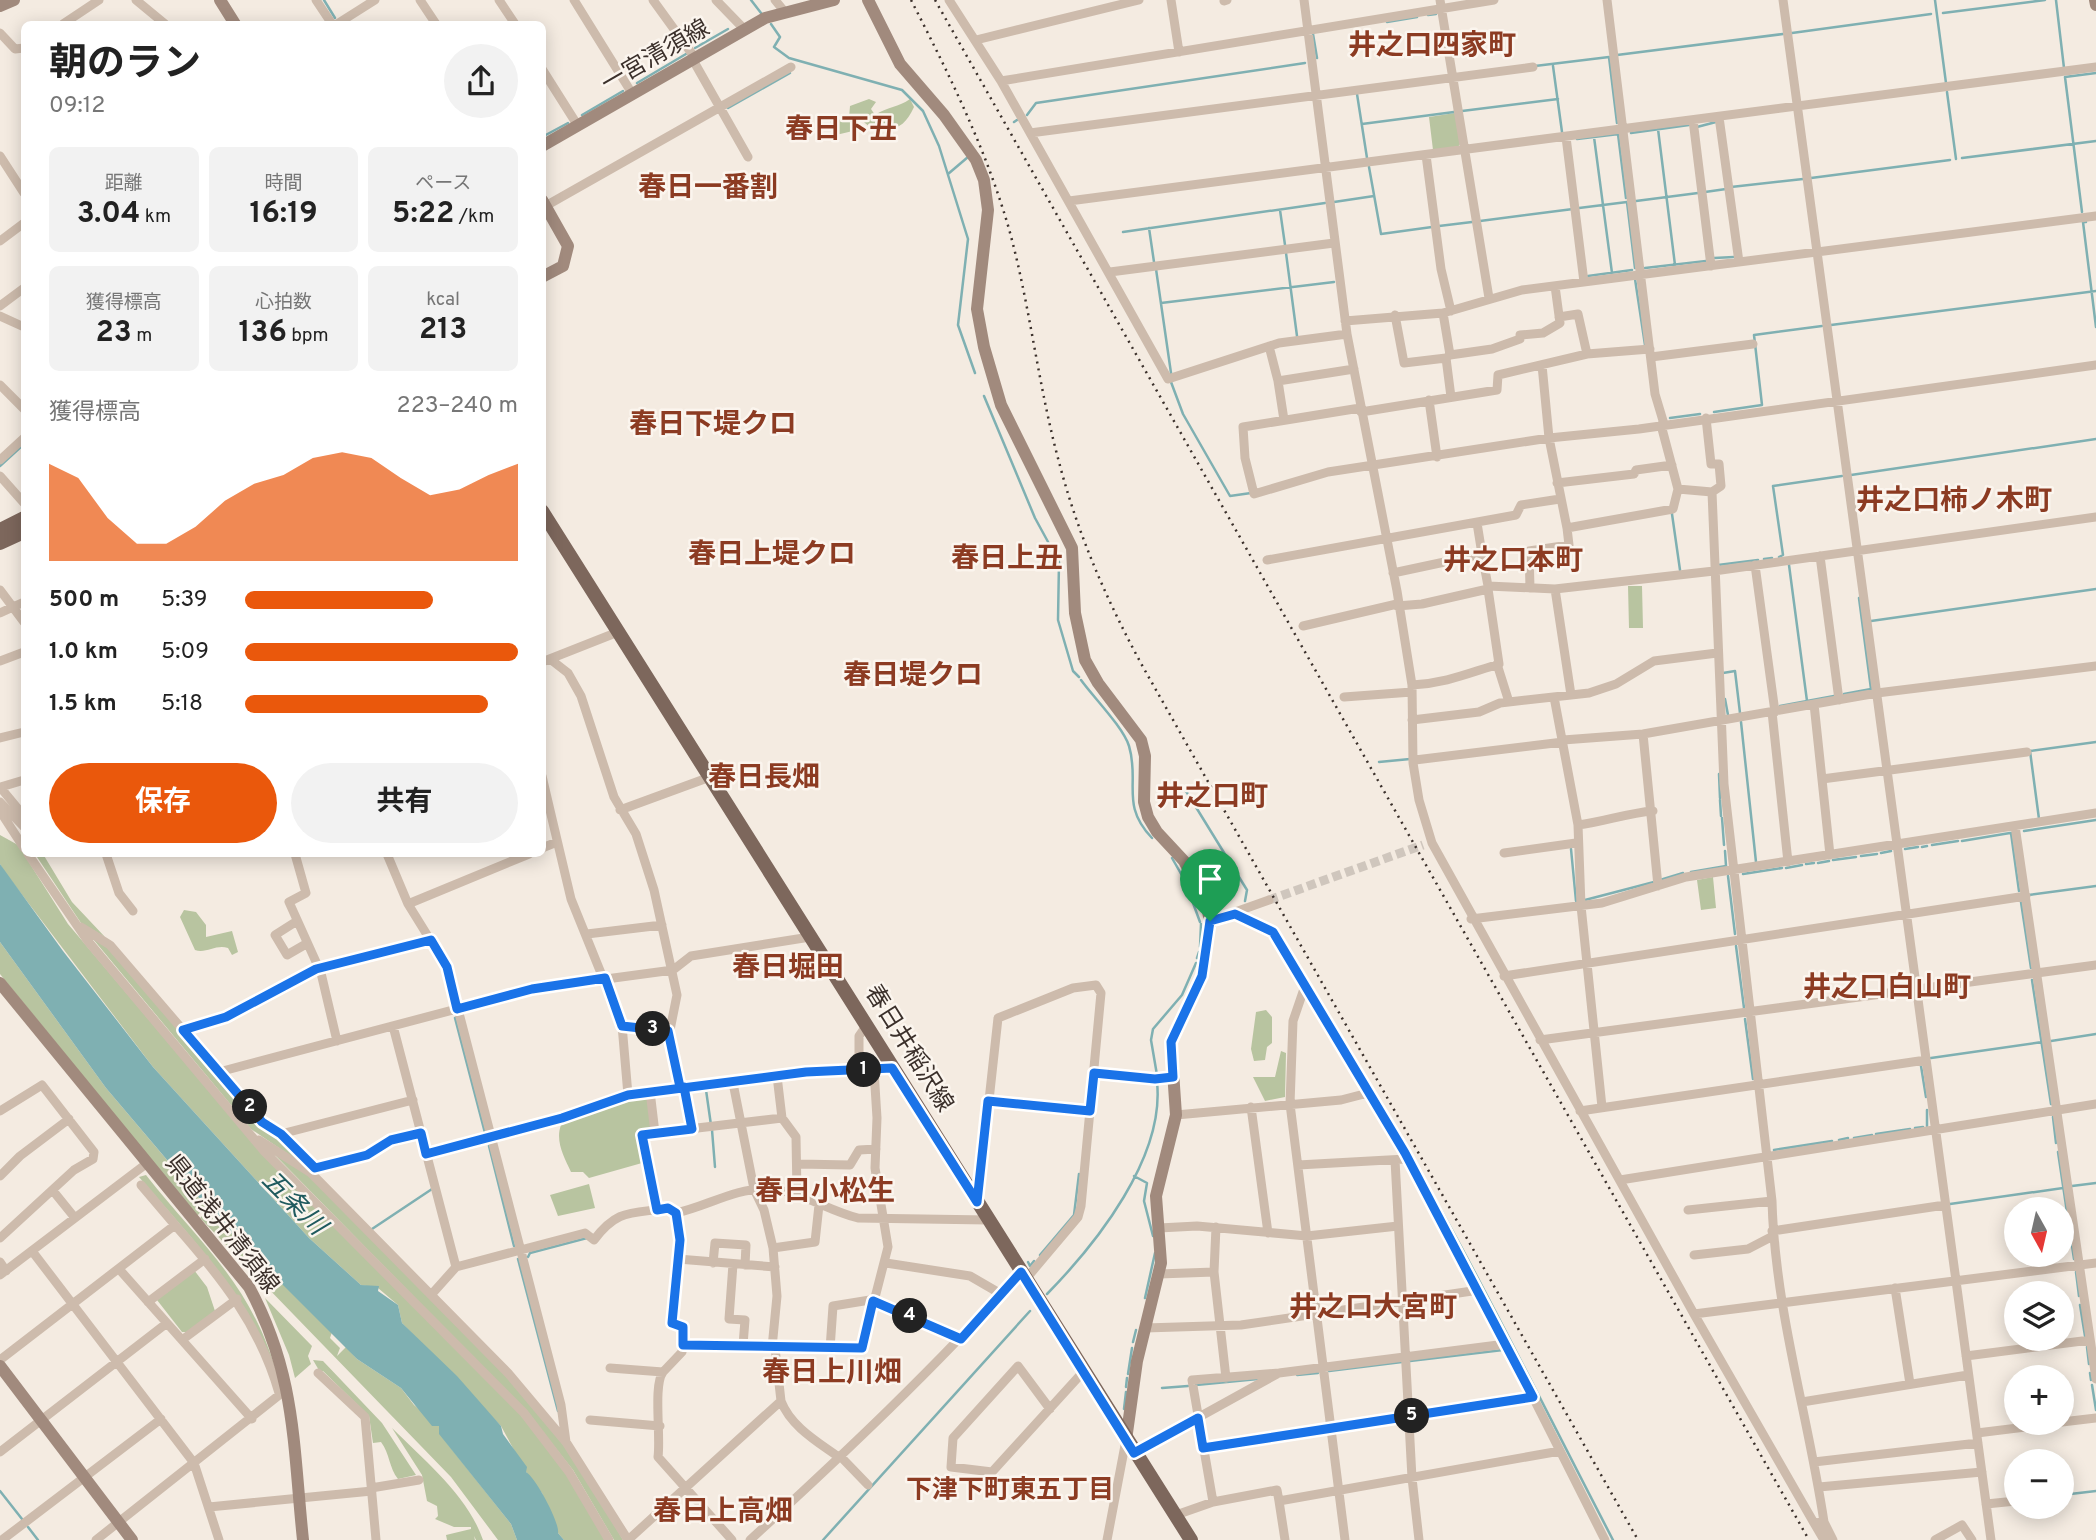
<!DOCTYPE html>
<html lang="ja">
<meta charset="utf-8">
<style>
:root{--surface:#fff;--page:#f2f2f2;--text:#222;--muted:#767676;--accent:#ea580c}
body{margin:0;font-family:Overpass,"Noto Sans JP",sans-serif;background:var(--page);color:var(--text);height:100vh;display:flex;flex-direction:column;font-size:26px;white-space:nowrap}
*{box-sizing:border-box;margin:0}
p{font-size:23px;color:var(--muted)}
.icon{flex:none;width:38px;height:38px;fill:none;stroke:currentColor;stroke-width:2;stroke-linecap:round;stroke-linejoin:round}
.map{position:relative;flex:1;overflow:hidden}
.panel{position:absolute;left:21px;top:21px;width:525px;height:836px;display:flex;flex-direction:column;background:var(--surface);border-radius:10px;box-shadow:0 4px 18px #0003}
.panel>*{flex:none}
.needle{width:46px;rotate:172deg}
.buttons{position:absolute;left:2004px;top:1197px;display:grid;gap:14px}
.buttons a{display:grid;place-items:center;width:70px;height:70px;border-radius:50%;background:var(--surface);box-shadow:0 4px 18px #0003;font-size:35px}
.pin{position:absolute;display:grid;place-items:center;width:60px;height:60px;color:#fff;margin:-72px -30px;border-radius:50% 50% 50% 0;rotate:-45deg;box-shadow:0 0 7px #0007}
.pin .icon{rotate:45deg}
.km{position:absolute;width:35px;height:35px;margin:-18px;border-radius:50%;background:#222;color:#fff;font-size:19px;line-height:35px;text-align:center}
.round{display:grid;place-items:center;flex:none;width:74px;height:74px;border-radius:37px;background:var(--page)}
.summary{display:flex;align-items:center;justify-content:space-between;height:119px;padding:0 28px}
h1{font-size:38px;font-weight:700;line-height:52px}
.metrics{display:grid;grid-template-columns:repeat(3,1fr);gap:10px;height:119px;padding:7px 28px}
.metrics div{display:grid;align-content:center;border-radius:10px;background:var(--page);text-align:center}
.metrics b{font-size:30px;font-weight:700}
.metrics small{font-size:19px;font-weight:400}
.metrics p{font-size:19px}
.chart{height:196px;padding:14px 28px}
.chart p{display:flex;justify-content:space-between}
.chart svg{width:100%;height:126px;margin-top:7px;fill:var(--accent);opacity:.7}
.button{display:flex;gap:14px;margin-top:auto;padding:14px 28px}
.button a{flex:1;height:80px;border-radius:42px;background:var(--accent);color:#fff;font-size:28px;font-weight:700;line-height:80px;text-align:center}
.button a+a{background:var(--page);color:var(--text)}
ul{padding:0 28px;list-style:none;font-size:23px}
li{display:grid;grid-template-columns:112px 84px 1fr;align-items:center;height:52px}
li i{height:18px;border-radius:9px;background:var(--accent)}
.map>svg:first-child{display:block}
.green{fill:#b8c4a0}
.water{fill:#7fb0b2}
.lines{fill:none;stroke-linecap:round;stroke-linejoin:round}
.stream{stroke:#7fb0b2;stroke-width:2.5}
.street-tunnel{stroke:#cfc6bd;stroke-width:9;stroke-dasharray:9 4.5;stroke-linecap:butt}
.street{stroke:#cdbbac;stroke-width:9}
.secondary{stroke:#a18a7d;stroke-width:12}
.primary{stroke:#7d675c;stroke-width:14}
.rail{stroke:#3b302b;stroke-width:2.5;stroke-dasharray:2 5;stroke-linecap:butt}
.route-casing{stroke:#fff;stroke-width:14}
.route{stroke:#1a73e8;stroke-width:9}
.labels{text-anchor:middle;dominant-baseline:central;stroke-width:5;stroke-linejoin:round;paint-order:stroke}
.street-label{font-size:24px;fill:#3b302b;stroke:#fbf5ee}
.water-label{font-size:26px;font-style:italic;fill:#1f5a5e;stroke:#fbf5ee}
.neighbourhood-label{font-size:26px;font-weight:bold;fill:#8c3b22;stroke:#fbf5ee}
.quarter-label{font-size:28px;font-weight:bold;fill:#8c3b22;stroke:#fbf5ee}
</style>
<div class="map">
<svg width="2096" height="1540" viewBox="0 0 2096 1540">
<rect width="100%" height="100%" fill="#f4ebe1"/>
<path class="green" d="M869 99 876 102 871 109 875 115C887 107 899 107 910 99L914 107C905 127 895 132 872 127 866 126 864 120 858 118L857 130 836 135 830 121 849 118 850 106Z
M1455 113 1460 144 1458 147 1433 150 1429 117Z
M1628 586H1642L1643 628H1629Z
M0 835 18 845 68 924 260 1151 520 1414 566 1474 606 1540H564L558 1533 542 1493 526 1472 501 1426 402 1323 398 1305 378 1288 361 1285 309 1238 153 1067 4 871 0 864Z
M35 854H43L72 902 105 937 81 923Z
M1713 877 1716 908 1701 910 1697 880Z
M184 910 196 912 206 925V937L232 931 238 952 232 955 228 948C216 944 206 954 195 950L180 917Z
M88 933 110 948 261 1126 279 1138 310 1169 251 1129Z
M0 942 106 1088 206 1206 197 1216 0 974Z
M1266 1010 1272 1017V1043L1267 1047 1265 1060 1254 1061 1251 1049 1256 1012Z
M1281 1051 1286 1053 1285 1097 1265 1101 1253 1077H1275Z
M644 1096 648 1098 651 1130 638 1135 642 1163 589 1178 583 1172H571C564 1157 555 1141 561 1125L627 1099Z
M274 1154 308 1175 507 1377 575 1459 623 1540H614L573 1470 527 1412Z
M146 1175C198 1241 250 1283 275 1368 245 1293 191 1238 139 1177Z
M589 1184 595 1208 558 1216 550 1195Z
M209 1209 332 1332 330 1338 340 1348 337 1356 346 1347 357 1359 401 1388 414 1405 439 1426 446 1442 511 1524 517 1540H498L451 1477 200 1218Z
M194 1270 207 1287 215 1311 188 1332H182L157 1300Z
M265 1298 312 1346 308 1356 311 1364 295 1378 289 1355Z
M313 1360 323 1361 382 1423 416 1475 398 1479C389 1468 390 1454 381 1442L373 1443 369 1416 323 1371 320 1372Z
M392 1428C425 1461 468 1496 483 1540H476L474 1536 475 1540H447L446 1535 471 1529V1527H454L435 1519 438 1516 437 1506 427 1501 422 1475Z"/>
<path class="water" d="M0 864 63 951 153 1067 309 1238 361 1285 379 1286 378 1291 398 1305 402 1323 457 1376 501 1426 503 1434 527 1467 526 1472C536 1478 560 1523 558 1533L564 1540H517L511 1524 439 1434V1426H432L401 1388 357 1359 218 1220 106 1088 0 942Z"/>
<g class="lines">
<path class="stream" d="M324 0 335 18
M751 0 761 13
M1935 0 1946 83
M2056 0 2064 68
M1943 13 2045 0
M1428 15 1436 14
M1387 22 1417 17
M771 24 780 37 774 47 789 58 902 90 923 111 939 146 968 239 958 325 975 373
M1792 33 1931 14
M1313 34 1317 58
M695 48 728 29
M1617 55 1783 34
M1609 57 1617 123
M1535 66 1609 57
M1553 66 1562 132
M2065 77 2082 212
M2065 77 2096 73
M637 83 686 54
M1947 92 1956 159
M1357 94 1367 158
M728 108 790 73
M1462 111 1558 99
M582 115 623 91
M1027 115 1036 103 1305 63
M1014 122 1017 120
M1362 124 1454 112
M1697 127 1716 122
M1658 129 1675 265
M1631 133 1689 125
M1618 134 1626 198
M542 137 568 123
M1594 137 1612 273
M1577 139 1619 134
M1962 158 2096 141
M1369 167 1381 234 1432 227
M948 174 968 157
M1811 178 1950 160
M1731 187 1803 179
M1705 192 1726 189
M1636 201 1698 193
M1334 202 1374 196
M1627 202 1635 268
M1579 208 1627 202
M1280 210 1285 245
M1480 221 1573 209
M2086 222H2083L2096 327
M1439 226 1472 222
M1149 228 1154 262
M1123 232 1325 203
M1286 253 1297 336
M1714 258 1734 257
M1645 268 1706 261
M1156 269 1171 373
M1588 276 1632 270
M1635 279 1645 345
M1161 303 1334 282
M1831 325 2096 291
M1171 382 1183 414 1230 496 1251 493
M984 396 1035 518 1059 562 1058 620 1073 671 1079 677
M1714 412 1762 405 1754 335 1822 326
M1670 418 1700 414
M0 466 24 444
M1851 475 2096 439
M1672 514 1680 570
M1779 557 1783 555 1773 486 1842 476
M1764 559 1772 558
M1718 565 1758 560
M1789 565 1807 701
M1871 621 2096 589
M1723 673 1735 671 1740 713
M1081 680C1094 698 1123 727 1129 746 1140 782 1120 805 1152 838
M1844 694 1871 689 1859 598
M1725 699 1728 715
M1780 706 1834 696
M1741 722 1756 862
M1379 762 1410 759
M1719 774 1720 798
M1186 791 1247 890 1245 901
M1720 800 1721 816
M1722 818 1724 845
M2039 819 2030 751 2096 742
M2024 831 2096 820
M2011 833 2019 891
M1962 841 2010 833
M1932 845 1958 841
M1922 847 1927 846
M1571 849 1576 901
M1905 849 1918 847
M1881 853 1891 851
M1861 856 1877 854
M1172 858 1184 879
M1833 860 1856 857
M1818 863 1829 861
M1806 864 1814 863
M1786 868 1802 865
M1691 872 1726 866 1725 851
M1743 874 1782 868
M1728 876 1735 934
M1660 880 1683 873
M1186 884 1200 922
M2029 895 2096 886
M1585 900 1654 882
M2021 902 2031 968
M1254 917 1265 923
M1736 946 1744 1008
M1200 947 1201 924
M432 951 443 969 451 1003
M1197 958 1199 952
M2032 980 2051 1104
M455 1018 485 1133
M1745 1019 1753 1079
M2051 1041 2096 1034
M1931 1058 2042 1042
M1921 1066 1926 1097
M1360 1072C1455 1223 1531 1383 1613 1540
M1157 1075 1151 1040 1153 1029 1182 995 1196 963
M706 1090 711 1125
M2053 1117 2056 1143
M1927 1126V1110
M1915 1128 1923 1127
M712 1130 715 1167
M1876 1134 1910 1129
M1854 1138 1872 1135
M1839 1140 1848 1138
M489 1146 514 1246
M1774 1150 1832 1141
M2058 1152 2074 1259
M1134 1176 1147 1183 1144 1201 1153 1236
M2072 1186 2096 1183
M1950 1204 2063 1188
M372 1229 432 1189
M1040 1255 1074 1215 1079 1174
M528 1257 530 1253 587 1238
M518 1259 558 1411
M1028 1262 1030 1266 1034 1261
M2076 1272 2079 1296
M1047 1294C1097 1243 1165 1157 1157 1082
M1145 1298 1155 1253
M2080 1305 2085 1336
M1133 1342 1136 1330
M2087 1347 2089 1364
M1410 1361 1503 1350
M1329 1371 1402 1362
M2090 1373 2091 1380
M1128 1374 1132 1348
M1297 1375 1318 1373
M1196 1385 1258 1379
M2092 1385 2096 1410
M1126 1387 1127 1378
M1162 1388 1188 1386
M1124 1409 1126 1392
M0 1491 22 1519
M2062 1495 2096 1491
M28 1527 38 1540
M823 1540 1030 1311"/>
<path class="street-tunnel" d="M1269 900 1423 845"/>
<path class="street" d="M136 0 165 24
M316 0 332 24
M420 0 436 24
M499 0 515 24
M574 0 633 95
M653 0 695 58
M716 0 745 30
M775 0 784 11
M949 0 1001 81 1168 379 1279 343 1347 334
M1171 0 1179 52
M1304 0 1347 334 1397 591 1412 685 1413 763 1419 800 1432 843 1694 1314 1814 1523 1824 1522
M1440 0 1489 298
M1607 0 1655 394 1664 424
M1783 0 1991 1540
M1224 1 1227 0
M63 24 99 0
M337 24 375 0
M0 33 15 49 24 48
M976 40 1139 0
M693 60 748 157
M542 69 578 126
M1001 81 1494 0
M1719 117 1739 262
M1693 120 1711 266
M1030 133 1533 67
M1566 137 1584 282
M1426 155 1441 269 1451 311
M0 156 24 193
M1069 201 2096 67
M542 208 791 67
M0 241 24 223
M1110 272 1334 243
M0 306 24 288
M1443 313 1450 355 1446 358 1451 397
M1395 315 1404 363 1446 358
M0 316 24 327
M1559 317 1578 314 1587 354
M1345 321 1443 313 1522 290 2096 216
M1269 346 1278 381
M1450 355 1492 349 1520 339V335L1543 333 1560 323 1555 286
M1651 357 1753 344
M1542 365 1549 438 1567 528 1673 509 1678 489 1661 425
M0 385 24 409
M1429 400 1437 457
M1360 408 1243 427 1245 458 1254 494 1328 472 1549 438 1639 429 2096 365
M1361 412 1497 390 1498 375 1587 354 1650 349
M1706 418 1711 464H1719L1721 486 1712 492
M1284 420 1278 381 1354 369
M0 460 24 438
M0 476 24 503
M1557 483 1634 474 1636 470 1672 465
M1678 489 1712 492 1724 784 1772 1201C1775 1310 1808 1415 1824 1522L1833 1540
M1477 523 1482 554
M1820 556 1839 700
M1267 560 1516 515 1521 505 1560 499
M1755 565 1775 712
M1393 573 1482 554 1488 586
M1530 588 1529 551 1569 545 1567 528
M1555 589 1571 695
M0 590 24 622
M1397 606 1422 604 1488 589V586L1555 589 1714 571 2096 517
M0 613 24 602
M1303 626 1397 604
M550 659 568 673 581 696 614 797 636 834 654 890 677 995 668 1040 680 1087H708L806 1072 892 1068
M0 661 24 652
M542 662 618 632
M1497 664 1509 702
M1412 685C1446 683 1466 674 1499 664L1488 589
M1344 697 1412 692
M1554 697 1578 825 1581 906 1602 1107
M1814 704 1830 855
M1772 712 1788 862
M1412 720 1479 712 1500 703 1589 693 1616 684 1654 661 1717 653
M1643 734 1658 886
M0 738 24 732
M1563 740 1643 734 1877 693 2096 666
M1415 760 1563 742
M542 776 545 789
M1822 779 2027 752
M0 787 24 816
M1 787 24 780
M542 790 545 789 571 899 622 1025 628 1095
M0 802 24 827
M620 810 710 777
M0 811 24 848
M1578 825C1604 822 1627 813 1653 811
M2015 826 2096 1379
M542 848 557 842
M1504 853 1576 843
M28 854 87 940 264 1151 524 1413 569 1472 609 1540
M106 854 119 893 133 911
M295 854 306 893 289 902 321 973 337 1041
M387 854 408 904 447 967 561 1405 566 1442
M408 904 529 854
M1235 914 1273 932 1406 1159 1298 1165
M1471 919 1602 903 1686 877 2096 813
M297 921 275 935 287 955 306 944
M1210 921 1269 900
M81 927 110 945 219 1072 532 989 673 970 691 956 810 937
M587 934 662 925
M1504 976 2026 896
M1305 986 1293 1021 1290 1104 1345 1540
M622 1025 668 1031
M393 1026 456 1267
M183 1030 226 1018 316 969 431 940
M1540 1040 2096 965
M859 1070V1036L866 1026
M219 1072 262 1122 281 1134 315 1168
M1094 1073 1155 1079 1173 1077
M777 1076 782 1118 796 1137 797 1194
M733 1083 754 1189 764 1210 773 1248 777 1296 772 1348
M684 1087 692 1129
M650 1091 655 1133 642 1135 657 1210
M988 1101 1090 1111
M1251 1107 1268 1233
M0 1111 42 1085 94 1152 93 1159 74 1170 0 1238
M1580 1111 1926 1060
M1176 1115 1341 1100 1368 1093
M655 1133 782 1118
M281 1134 413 1100
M259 1140 311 1173 508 1373 566 1442 628 1540
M426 1154 562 1118 628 1095 680 1087
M1406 1159 1479 1290 1605 1540
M1395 1160 1412 1478 1419 1540
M799 1164 850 1165 859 1150 876 1149
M312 1172 315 1168 367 1155 391 1140 421 1133
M0 1176 20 1156 69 1119
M1620 1180 2096 1104
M141 1185 175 1225
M54 1192 75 1218
M978 1201 998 1018 1073 988 1096 985 1101 993 1081 1206 1078 1217 1025 1280
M1688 1210 1772 1201
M676 1213 680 1240 672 1323 683 1327V1345
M1216 1227 1214 1272 1226 1378
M1159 1228 1197 1226 1307 1236 1398 1226
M1772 1231 1945 1205
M773 1248 815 1242 819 1205
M32 1251 194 1463 219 1540
M1694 1255 1748 1249 1773 1236
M678 1259 775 1267
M0 1262 6 1271
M713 1263 715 1243 746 1245 745 1265
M886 1263 970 1276 1001 1294
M733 1264 729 1319 745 1320 743 1345
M119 1269 252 1419
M1159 1274 1214 1272
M0 1275 146 1164
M1895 1288 1910 1384
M431 1295 456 1267 585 1233 594 1240C618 1208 632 1214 669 1208L676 1213C705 1207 736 1188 765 1189 798 1189 826 1210 858 1218L988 1220
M148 1302 205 1259
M1694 1314 2096 1263
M1145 1328 1241 1325 1479 1290
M182 1340 237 1299
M830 1349 833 1306 870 1300 962 1339
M1966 1356 2090 1340
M0 1360 175 1225C221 1277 260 1326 279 1393
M610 1368 663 1372 682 1352 683 1345 862 1348 888 1247 875 1168 877 1118 874 1070
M663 1372C653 1385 661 1436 658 1457L732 1540
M318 1373 365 1417 376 1540
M781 1401C791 1427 818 1442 840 1458
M1802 1402 1968 1375
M1050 1409 1018 1366 953 1438 951 1467 992 1472 1083 1372
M590 1420 660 1426
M2062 1422 2096 1418
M1977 1433 2058 1423
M1203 1448 1533 1397
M0 1452 167 1323
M1134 1453 1277 1374
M841 1457 868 1485
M1814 1462 1978 1443
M1819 1487 1982 1472
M371 1488 419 1480
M1279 1501 1285 1540
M1213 1502 1192 1380 1279 1373 1506 1344
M1986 1504 2016 1501
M209 1507 372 1491
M1176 1515 1213 1502 1277 1490 1279 1501 1560 1451
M1814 1523 1824 1540
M2 1540 161 1419
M96 1540 283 1392
M628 1540 781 1401 775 1348
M750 1540C844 1454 936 1367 1021 1272
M1107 1540 1126 1440
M1935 1540 1962 1525 1972 1540"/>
<path class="secondary" d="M220 0 235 24
M868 0 900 64 944 115 976 160 984 180 988 210 977 309 984 347 1001 405 1072 548 1075 613 1085 660 1098 683 1141 740 1145 756 1144 802 1148 817 1157 832 1184 861 1206 902 1210 921 1202 976 1171 1042 1176 1115 1156 1196 1161 1263 1137 1361 1126 1440
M2095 0 2096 5
M0 6 14 0
M542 146 765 18 834 0
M542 200 568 246 563 266 542 277
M0 983 249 1287C296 1374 293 1445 303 1540
M0 1366 132 1540"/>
<path class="primary" d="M542 511 1191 1540
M0 530 24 518
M0 543 24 532"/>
<path class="rail" d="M911 0C949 74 986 149 1009 229 1030 305 1038 385 1059 462 1078 535 1107 601 1143 667L1638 1540
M935 0 1809 1540"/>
</g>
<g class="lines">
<g class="route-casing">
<path id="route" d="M1210 921 1202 976 1171 1042 1173 1077 1155 1079 1094 1073 1090 1111 988 1101 977 1202 892 1068 806 1072 628 1095 562 1118 426 1154 421 1133 391 1140 367 1155 315 1168 281 1134 262 1122 183 1030 226 1017 316 969 431 940 447 967 457 1009 532 989 605 978 622 1026 668 1031 680 1087H684L692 1129 642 1135 657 1210 668 1208 676 1213 680 1240 672 1323 683 1327V1345L862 1348 873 1301 961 1339 1021 1272 1134 1453 1198 1418 1203 1448 1533 1397 1405 1153 1273 932 1235 914 1210 921"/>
</g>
<use href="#route" class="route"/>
</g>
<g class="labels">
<g class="street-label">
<text transform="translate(656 57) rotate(-30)">一宮清須線</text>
<text transform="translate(908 1049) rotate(58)">春日井稲沢線</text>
<text transform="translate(221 1225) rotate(52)">県道浅井清須線</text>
</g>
<g class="water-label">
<text transform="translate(293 1204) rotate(45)">五条川</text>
</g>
<g class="neighbourhood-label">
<text x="1010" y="1491">下津下町東五丁目</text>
</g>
<g class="quarter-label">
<text x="1432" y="47">井之口四家町</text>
<text x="841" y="131">春日下丑</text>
<text x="708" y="189">春日一番割</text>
<text x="713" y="426">春日下堤クロ</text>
<text x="1954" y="502">井之口柿ノ木町</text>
<text x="772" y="556">春日上堤クロ</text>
<text x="1007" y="560">春日上丑</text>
<text x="1513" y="562">井之口本町</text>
<text x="913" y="677">春日堤クロ</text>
<text x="764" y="779">春日長畑</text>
<text x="1212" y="798">井之口町</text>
<text x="788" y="969">春日堀田</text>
<text x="1887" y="989">井之口白山町</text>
<text x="825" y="1193">春日小松生</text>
<text x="1373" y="1309">井之口大宮町</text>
<text x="832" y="1374">春日上川畑</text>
<text x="723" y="1513">春日上高畑</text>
</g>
</g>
</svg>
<div class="buttons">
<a><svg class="needle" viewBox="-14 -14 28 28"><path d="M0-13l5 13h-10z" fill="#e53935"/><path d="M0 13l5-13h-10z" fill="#767676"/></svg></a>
<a><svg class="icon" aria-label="layers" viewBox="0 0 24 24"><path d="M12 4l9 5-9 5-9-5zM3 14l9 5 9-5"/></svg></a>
<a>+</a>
<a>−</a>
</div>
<div class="pin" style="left:1210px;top:921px;background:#1e9e55"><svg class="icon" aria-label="arrive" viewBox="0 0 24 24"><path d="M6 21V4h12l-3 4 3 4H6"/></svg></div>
<b class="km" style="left:864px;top:1070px">1</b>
<b class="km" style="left:250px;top:1107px">2</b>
<b class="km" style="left:653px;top:1029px">3</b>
<b class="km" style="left:910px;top:1316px">4</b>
<b class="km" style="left:1412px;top:1416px">5</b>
<section class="panel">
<div class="summary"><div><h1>朝のラン</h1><p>09:12</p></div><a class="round"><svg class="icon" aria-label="share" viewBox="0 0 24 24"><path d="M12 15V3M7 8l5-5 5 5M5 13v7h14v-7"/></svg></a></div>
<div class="metrics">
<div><p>距離</p><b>3.04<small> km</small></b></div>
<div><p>時間</p><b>16:19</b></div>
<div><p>ペース</p><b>5:22<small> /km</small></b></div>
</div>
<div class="metrics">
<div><p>獲得標高</p><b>23<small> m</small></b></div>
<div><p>心拍数</p><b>136<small> bpm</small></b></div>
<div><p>kcal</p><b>213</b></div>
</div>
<div class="chart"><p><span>獲得標高</span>223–240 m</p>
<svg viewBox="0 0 160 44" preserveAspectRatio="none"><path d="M0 44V10L10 15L20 29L30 38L40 38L50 32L60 23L70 17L80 14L90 8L100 6L110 8L120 15L130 21L140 19L150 14L160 10V44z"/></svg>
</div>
<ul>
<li><b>500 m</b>5:39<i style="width:69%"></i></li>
<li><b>1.0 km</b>5:09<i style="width:100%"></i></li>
<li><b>1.5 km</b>5:18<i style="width:89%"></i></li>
</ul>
<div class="button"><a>保存</a><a>共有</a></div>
</section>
</div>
